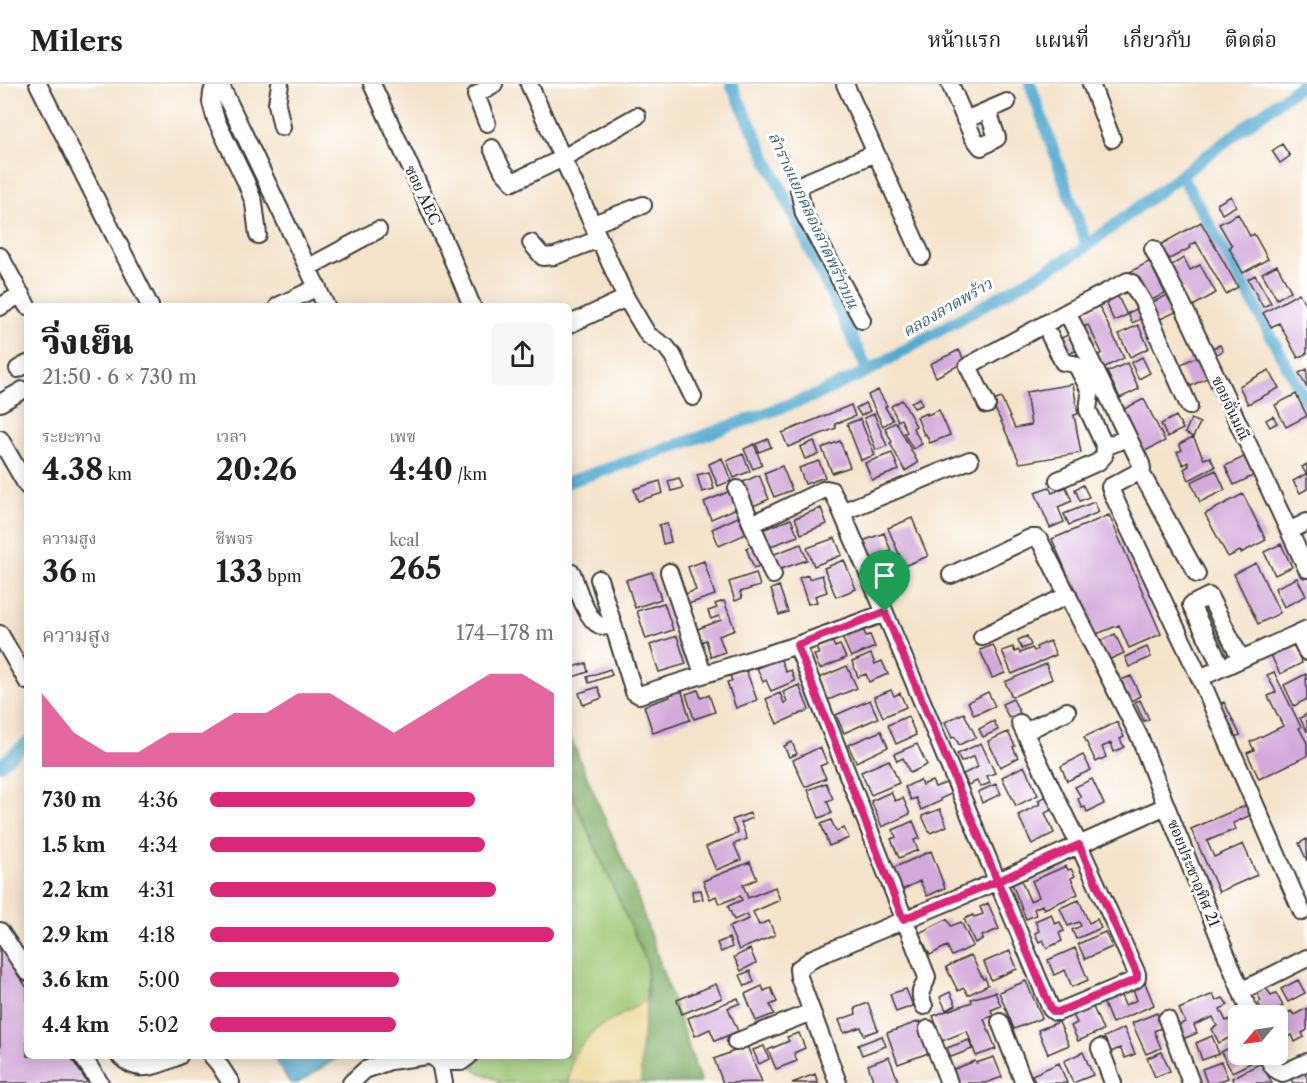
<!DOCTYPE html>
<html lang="th">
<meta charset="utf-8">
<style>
:root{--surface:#fff;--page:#f6f6f6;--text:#202124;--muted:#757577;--line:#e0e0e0;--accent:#db2777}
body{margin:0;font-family:"Libre Caslon Text","Noto Serif Thai",serif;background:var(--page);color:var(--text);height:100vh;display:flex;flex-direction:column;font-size:22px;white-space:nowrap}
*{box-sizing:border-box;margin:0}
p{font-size:20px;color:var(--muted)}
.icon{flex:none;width:33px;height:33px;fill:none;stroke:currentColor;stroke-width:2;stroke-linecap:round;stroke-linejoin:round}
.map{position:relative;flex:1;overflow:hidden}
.drawer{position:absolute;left:24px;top:219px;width:548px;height:756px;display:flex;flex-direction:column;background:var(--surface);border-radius:9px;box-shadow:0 3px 15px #0003}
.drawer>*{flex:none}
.needle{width:39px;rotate:241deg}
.tools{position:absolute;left:1228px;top:921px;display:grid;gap:12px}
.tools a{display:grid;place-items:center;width:60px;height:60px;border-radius:9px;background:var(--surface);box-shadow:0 3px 15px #0003;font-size:30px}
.pin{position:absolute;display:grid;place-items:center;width:51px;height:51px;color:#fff;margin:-62px -26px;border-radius:50% 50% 50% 0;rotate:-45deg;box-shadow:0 0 6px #0007}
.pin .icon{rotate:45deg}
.round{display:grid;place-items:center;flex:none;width:63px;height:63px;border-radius:9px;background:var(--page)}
.headline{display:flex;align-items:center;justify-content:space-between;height:102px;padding:0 18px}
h1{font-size:33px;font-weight:800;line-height:45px}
.figures{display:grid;grid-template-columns:repeat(3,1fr);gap:9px;height:102px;padding:6px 18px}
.figures div{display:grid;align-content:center}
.figures b{font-size:30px;font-weight:800}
.figures small{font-size:16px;font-weight:400}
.figures p{font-size:16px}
.chart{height:168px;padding:12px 18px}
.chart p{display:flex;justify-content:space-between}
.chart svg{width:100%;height:108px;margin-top:6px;fill:var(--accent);opacity:.7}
ul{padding:0 18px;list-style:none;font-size:20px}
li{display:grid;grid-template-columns:96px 72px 1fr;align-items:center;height:45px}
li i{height:15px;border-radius:8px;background:var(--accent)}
header{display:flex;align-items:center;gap:36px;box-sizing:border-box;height:84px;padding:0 30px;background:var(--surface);border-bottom:2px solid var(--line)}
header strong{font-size:28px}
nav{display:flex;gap:33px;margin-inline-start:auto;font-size:21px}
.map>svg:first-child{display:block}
.green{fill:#9ec773;stroke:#5d7248;stroke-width:1.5}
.forest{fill:#7eac65;stroke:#4d6440;stroke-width:1.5}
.sand{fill:#eeda9e;stroke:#857b5d;stroke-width:1.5}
.water{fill:#53aad0;stroke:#386376;stroke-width:1.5}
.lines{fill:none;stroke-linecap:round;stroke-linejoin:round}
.canal{stroke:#53aad0;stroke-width:12}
.building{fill:#d3a8da}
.minor-casing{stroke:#3c3a36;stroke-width:20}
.minor{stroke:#fff;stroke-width:16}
.route-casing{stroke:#fff;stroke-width:12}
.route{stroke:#db2777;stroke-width:8}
.labels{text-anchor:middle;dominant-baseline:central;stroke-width:6;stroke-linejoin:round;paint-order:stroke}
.street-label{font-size:15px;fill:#1c1c1c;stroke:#fff}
.water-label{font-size:16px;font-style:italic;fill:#386376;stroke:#fff}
</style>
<header>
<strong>Milers</strong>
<nav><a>หน้าแรก</a><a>แผนที่</a><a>เกี่ยวกับ</a><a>ติดต่อ</a></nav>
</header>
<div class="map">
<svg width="1307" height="999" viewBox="0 0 1307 999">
<rect width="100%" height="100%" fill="#fff"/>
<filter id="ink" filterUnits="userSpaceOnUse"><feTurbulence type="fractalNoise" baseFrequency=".0167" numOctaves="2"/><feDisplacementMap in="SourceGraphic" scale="12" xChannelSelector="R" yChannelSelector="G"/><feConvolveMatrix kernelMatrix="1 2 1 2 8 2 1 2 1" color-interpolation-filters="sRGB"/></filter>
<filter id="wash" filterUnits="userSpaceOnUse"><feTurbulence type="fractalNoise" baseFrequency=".008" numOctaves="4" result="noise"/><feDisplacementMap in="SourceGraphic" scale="24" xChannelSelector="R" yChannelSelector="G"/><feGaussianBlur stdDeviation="1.35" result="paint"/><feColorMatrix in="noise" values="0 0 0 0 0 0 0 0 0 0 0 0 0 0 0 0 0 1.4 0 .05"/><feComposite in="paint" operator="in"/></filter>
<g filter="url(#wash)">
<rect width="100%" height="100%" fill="#f4e3ca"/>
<path class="green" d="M569 704 647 879 646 920 573 971 568 999H498L499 997 473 985 479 972H568Z"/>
<path class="forest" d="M568 648 634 803 701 999H642L641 998V965L647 916V879L569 704Z"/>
<path class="sand" d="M647 916 641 965V998L642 999H568L573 971 594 946Z"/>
<path class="water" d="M273 972H340L298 999H290Z"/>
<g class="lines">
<path class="canal" d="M731 0 868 287
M1030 0 1087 162
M1181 91 1237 189 1307 319
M568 398 664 366 816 311 868 287 1080 167 1302 0
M0 681 27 659"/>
</g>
<g id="blocks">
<path class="building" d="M1282 60 1290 72 1280 79 1272 67Z
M1231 112 1236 122 1222 130 1217 120Z
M1238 130 1250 152 1254 150 1268 175 1243 189 1229 164 1232 162 1219 140Z
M1201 138 1238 203 1226 210 1196 158 1189 162 1190 164 1164 178 1156 163Z
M1184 174 1190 186 1200 181 1216 209 1193 222 1170 182Z
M1152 176 1157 186 1154 187 1165 209 1146 219 1130 188Z
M1277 181 1291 207 1277 215 1262 189Z
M1255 191 1271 219 1263 223 1248 195Z
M1116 209 1127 231 1114 237 1104 215Z
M1299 209 1307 223V269L1298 274 1279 239 1271 243 1263 229Z
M1170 210 1178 227 1156 237 1148 220Z
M1099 222 1124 274 1103 284 1097 272 1102 269 1088 241 1082 244 1076 233Z
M1138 224 1143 234 1132 239 1128 229Z
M1138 241 1149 264 1130 273 1119 250Z
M1070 250 1077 266 1067 271 1059 255Z
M1220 261 1223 267 1215 271 1212 264Z
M959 266 965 278 936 293 930 280Z
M1199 272 1209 293 1189 303 1179 281Z
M1142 273 1150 289 1139 295 1131 279Z
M1127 279 1139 305 1120 314 1107 288Z
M1307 285V304L1299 289Z
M1269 286 1279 304 1248 320 1239 302Z
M1073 300 1078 330 1074 331 1081 369 1020 379 992 318 1001 314 1015 344 1031 341 1026 308Z
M878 306 887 322 885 323 893 336 883 342 868 311Z
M1296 310 1307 332 1286 343 1275 321Z
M920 314 922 321 914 324 911 318Z
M1144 315 1165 357 1141 369 1120 327Z
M902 316 916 342 913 344 922 360 913 365 904 349 907 348 901 335 898 337 891 322Z
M865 319 870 327 861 332 856 324Z
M851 321 855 332 835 340 836 344 788 363 782 349Z
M939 326 950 351 930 359 926 350 924 351 917 333 927 329V331Z
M874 330 887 362 876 366 864 334Z
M1176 332 1183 345 1167 353 1161 340Z
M1273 332 1277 339 1270 343 1266 336Z
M860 335 875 371 861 376 847 340Z
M1191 335 1200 339 1193 353 1185 349Z
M896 338 918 379 905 387 890 359 892 358 885 344Z
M1193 353 1204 375 1210 373 1215 383 1189 396 1184 385 1189 382 1188 378 1183 381 1177 368 1182 366 1179 360Z
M768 355 771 363 759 368 756 360Z
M814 357 819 370 805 375 800 363Z
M840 357 850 383 832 389 822 364Z
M754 360 762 381 753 385 744 365Z
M892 369 899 386 872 396 865 379Z
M743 370 750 387 734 394 727 377Z
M1244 373 1253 392 1234 401 1225 382Z
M722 374 731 397 718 402 709 380Z
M819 377 825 393 805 400 799 384Z
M1307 380V405L1300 409 1293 397 1306 390 1302 383Z
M782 382 792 406 774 413 764 389Z
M1216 386 1225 406 1200 418 1191 398Z
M709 388 714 405 702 408 697 391Z
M759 391 769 415 751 423 741 399Z
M679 394 683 404 671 407 668 397Z
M660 397 663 409 638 417 634 405Z
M1083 401 1089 413 1080 417 1075 405Z
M1049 403 1052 409 1066 403 1072 417 1058 423 1064 438 1050 444 1035 408Z
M730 407 737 424 711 435 704 418Z
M1243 410 1266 456 1241 469 1240 467 1228 473 1205 430Z
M1094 418 1099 428 1069 441 1064 430Z
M821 424 827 440 801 450 795 434Z
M1109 431 1161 550 1129 564 1119 541 1094 551 1052 455Z
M738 433 746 450 719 462 712 445Z
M912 434 928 472 904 482 888 444Z
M791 435 798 452 768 463 762 446Z
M667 439 671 458 663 460 659 441Z
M884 449 891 467 867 477 860 458Z
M835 454 842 471 814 482 807 464Z
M801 460 807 476 778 486 772 471Z
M1281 460 1292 483 1275 491 1264 468Z
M754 461 762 481 754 484 746 464Z
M844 476 856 505 836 513 824 484Z
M704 477 715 511 688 520 685 510 696 506 688 483Z
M1256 479 1280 529 1258 540 1234 490Z
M895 480 901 497 879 506 872 489Z
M652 488 661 515 635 524 626 496Z
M756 489 760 502 740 508 742 514 735 517 729 498Z
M808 491 809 495 822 491 827 508 815 512 817 518 808 520 799 494Z
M1297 494 1306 512 1284 523 1275 504Z
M779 502 788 528 779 531 771 505Z
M724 517 735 546 719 552 725 568 711 573 706 556 700 558 695 546 721 536 719 532 711 535 708 527 717 524 715 520Z
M664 519 673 546 646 555 637 527Z
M862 543 866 552 870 551 875 563 851 573 841 551Z
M1115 550 1124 569 1108 576 1100 557Z
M677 552 686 580 659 588 650 561Z
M1027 552 1031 561 1022 565 1018 556Z
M832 557 835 563 840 561 846 574 820 585 814 571 819 570 816 564Z
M1050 557 1056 571 1012 590 1002 567 1013 563 1015 568 1018 566 1020 569 1032 564 1034 567 1037 565 1036 563Z
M1292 558 1302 579 1280 590 1270 569Z
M993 561 1005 589 992 594 980 566Z
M1147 563 1151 573 1129 583 1125 573Z
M871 570 875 580 882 577 888 590 869 598 866 590 858 593 852 578Z
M780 574 786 588 791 586 795 597 771 607 766 596 763 598 757 584Z
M586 579 588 588 570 594 568 585Z
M1046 580 1052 595 1012 613 1005 598Z
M847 582 857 604 828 616 819 594Z
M610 585 612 591 589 599 587 593Z
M746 586 757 616 736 624 727 598 732 597 730 591Z
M1274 588 1301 643 1299 644 1307 659V672L1259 695 1247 669 1254 666 1250 658 1283 642 1268 612 1276 608 1267 591Z
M1306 590 1307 615 1294 622 1284 601Z
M1131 592 1140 612 1131 617 1121 596Z
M799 601 809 626 777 640 766 615 780 609 784 619 787 617 783 608Z
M598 603 602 614 583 621 579 609Z
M681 604 690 636 653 649 644 622 670 613 668 608Z
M698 606 701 614 709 611 715 628 694 635 686 610Z
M891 606 894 612 900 609 906 623 883 633 874 613Z
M988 608 995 622 974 631 968 618Z
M1013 615 1020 629 1009 634 1002 620Z
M870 616 878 634 844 649 836 631Z
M1140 616 1149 635 1144 637 1135 618Z
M1224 618 1240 651 1234 653 1218 621Z
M964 629 976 653 959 661 955 653 952 654 945 638Z
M1307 630V648L1300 634Z
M908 632 916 651 896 660 888 641Z
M994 637 998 646 983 653 979 645Z
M1117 638 1124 653 1120 655 1124 663 1114 668 1111 659 1102 663 1106 673 1096 678 1084 653Z
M881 647 888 663 856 678 848 661Z
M1008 648 1015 662 1013 663 1018 674 1000 683 988 657Z
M792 658 797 670 789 673 784 662Z
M981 659 995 689 987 692 990 699 980 703 977 697 968 701 963 690 978 683 974 672 961 678 957 670Z
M917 660 927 681 910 689 903 674 897 677 894 670Z
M820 663 827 679 820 682 826 694 805 703 793 676Z
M1083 671 1091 686 1067 697 1061 682Z
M889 676 899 699 871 711 861 688Z
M1024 682 1038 711 1016 722 1002 693Z
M1092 695 1104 720 1087 728 1085 723 1082 724 1078 715 1081 713 1075 703Z
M920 696 922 701 932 697 935 703 946 699 951 710 940 715 941 717 921 726 916 714 911 716 905 703Z
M826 699 833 715 827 717 832 729 819 734 808 706Z
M996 700 1001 710 982 719 978 708Z
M891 708 895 717 903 714 910 730 882 743 871 717Z
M1049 711 1055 724 1045 729 1054 749 1032 760 1018 731 1040 720 1038 716Z
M1249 720 1253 730 1233 739 1236 745 1207 757 1214 773 1243 760 1257 791 1219 808 1191 745Z
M940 725 947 742 930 749 922 732Z
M750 729 752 734 741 739 747 755 734 760 741 776 716 786 706 763 738 749 732 736Z
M831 736 836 747 844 744 849 754 829 762 821 740Z
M913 737 920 754 914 756 918 766 899 774 891 755 896 753 893 746Z
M1307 755V777L1299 759Z
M931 767 945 804 927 812 920 797 902 806 893 784Z
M750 778 757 795 743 801 748 814 775 803 780 816 753 828 759 841 769 837 775 851 739 866 729 843 749 835 747 830 734 836 728 822 742 816 740 812 719 820 716 812 710 815 703 797Z
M1066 782 1068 786 1071 785 1075 792 1071 794 1078 810 1044 825 1042 821 1034 825 1036 831 1026 835 1012 800 1021 796 1030 817 1039 813 1032 797Z
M701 806 703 815 693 817 692 807Z
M1079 816 1089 839 1097 835 1101 844 1076 855 1072 846 1081 842 1079 838 1068 842 1060 824Z
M988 819 999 845 982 852 983 855 975 859 964 835 973 831 974 833 983 830 980 823Z
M1051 830 1055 840 1060 838 1064 847 1059 849 1062 857 1047 864 1043 856 1039 858 1035 849 1039 847 1035 837Z
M947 835 951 842 961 838 973 862 952 872 947 862 930 871 919 849Z
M1105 848 1112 863 1085 875 1078 860Z
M729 854 732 863 721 868 717 859Z
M0 862 27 904V972H70L87 998 85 999H0Z
M1075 864 1088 896 1072 903 1065 886 1054 891 1048 876Z
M750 865 756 879 741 887 734 873Z
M1010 867 1017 885 991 896 984 878Z
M971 871 983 895 985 894 988 901 968 911 964 904 958 907 946 883Z
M750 887 754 898 745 902 740 891Z
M1298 896 1305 909 1288 918 1281 905Z
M1026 897 1042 934 1014 945 999 908Z
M1145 899 1154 921 1112 939 1102 915 1119 907 1125 921 1137 916 1133 905Z
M716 900 722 914 682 930 677 916Z
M762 902 764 907 771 904 777 918 770 921 774 930 756 937 745 910Z
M1266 904 1271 911 1276 909 1283 922 1265 932 1258 919 1261 917 1257 909Z
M906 905 913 922 896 928 890 910Z
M950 908 956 921 946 926 940 913Z
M995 908 1001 922 991 926 993 932 984 935 996 965 976 972 967 947 942 957 933 932 972 918 971 915Z
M1213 910 1216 917 1223 914 1228 921 1220 925 1226 937 1233 934 1232 931 1240 926 1243 932H1239V942H1238L1239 949 1219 959 1212 945 1217 942 1213 933 1194 941 1197 949 1183 955 1177 942 1185 938 1179 925Z
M738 914 740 919 728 924 738 947 715 957 710 945 695 952 688 934Z
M868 919 878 946 864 951 861 943 844 949 839 936 856 930 855 924Z
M1093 923 1103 946 1078 957 1071 942 1077 939 1073 931Z
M1307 924V946L1302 949 1304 953 1295 958 1292 951 1278 958V950L1281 949 1278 944V934L1291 927 1294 931Z
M1157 929 1163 943 1154 947 1161 964 1146 970 1132 939Z
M920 937 931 968 898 980 887 949Z
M1059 938 1069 961 1048 970 1038 946Z
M1124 944 1135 970 1125 974 1120 964 1111 968 1104 953Z
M799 949 805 964 794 969 797 977 776 985 768 966 789 957 787 953Z
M882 952 886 962 862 971 858 961Z
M1212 952 1219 970 1202 976 1196 959Z
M969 956 972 965 951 973 947 964Z
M1239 959V970H1254L1257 976 1232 988 1221 968Z
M747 962 762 998 723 999 714 975Z
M764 962 769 975 759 980 753 966Z
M1083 968 1093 991 1073 999 1064 977Z
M1162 968 1170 987 1155 993 1147 974Z
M889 973 899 999H874L868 981Z
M994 973 1002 993 986 999H957L952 986 975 977 976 979Z
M1221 978 1228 994 1215 999H1207L1202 985Z
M1059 979 1067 999H1036L1032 991Z
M1261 979 1272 999H1234L1232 994Z
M1303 986 1307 994V999H1293L1290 993Z
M815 990 818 999H792Z"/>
</g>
</g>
<g filter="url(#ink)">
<use href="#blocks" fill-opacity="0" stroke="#3c3a36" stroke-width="1.5"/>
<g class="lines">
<g class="minor-casing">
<path id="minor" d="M38 0 150 222
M215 0 212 9 211 18 216 36 246 98 254 119 258 151
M220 0 326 222
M280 0 277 20 282 43
M372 0 448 165 472 222
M529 0 626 214 648 251 666 263 673 272 693 313
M845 0 922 172
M950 0 973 53 981 63 997 54 988 27
M1091 0 1112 55
M965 36 1007 18
M487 39 476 11 494 0
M492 64 503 87 513 98 563 74 637 32
M593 140 643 121
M531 159 543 173 555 172 599 155
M1153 165 1184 224 1307 485
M0 172 27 222
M309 183 378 146
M278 222 318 203
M0 223 21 210
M1067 228 1128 197 1131 198 1143 218 1189 322
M862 236 804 130 799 106 804 99 876 69
M568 241 626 214
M1050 252 1063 278 1074 280 1078 284 1089 305 1090 311 1088 326 1105 363 1127 354
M18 285 27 280
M0 319 23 306
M987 321 968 282 1067 228 1141 380 1142 385 1140 387 1110 403 1113 411 1200 594 1302 828
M0 355 27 402
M1140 387 1197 490
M1058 396 1098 378 1104 372 1105 363
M737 405 773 491
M842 428 970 376
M752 440 823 406 826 405 831 406 837 417 885 529
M1289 447 1307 438
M669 488 703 590
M572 489C577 503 586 535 599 541 604 543 609 542 614 543
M951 491 1030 454H1037L1040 457 1140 654 1166 722
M599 495 634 608 639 611 797 561 885 529 1051 925 1055 928H1058L1135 896 1137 894V890L1079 761 1020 639
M1298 549 1307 568
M0 550 27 597
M982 553 1068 511
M797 561 927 893C926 899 924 900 922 905 919 910 922 917 924 922
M1222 584 1191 521 1209 512 1241 575
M1200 594 1307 545
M1025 648 1067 627
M0 847 27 888
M1241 907 1251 932
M1167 935 1191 999
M1000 938 1024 999
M928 945 949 999
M736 958 811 928
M1100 964 1113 999
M1267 970C1271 981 1272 985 1283 989L1307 978
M82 972 100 999
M120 972C139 992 158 981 179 972
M212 972 218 979 231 999
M431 972 440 978 444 999
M440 978H461L469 972
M351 999 365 986 390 977 427 972
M838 999 799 893 798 885 813 874 998 797 1166 722 1241 907 1307 874"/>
</g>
<use href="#minor" class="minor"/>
</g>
</g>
<g class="lines" filter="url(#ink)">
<g class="route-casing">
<path id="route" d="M885 528 1051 925 1054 928H1058L1135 896 1137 894V890L1079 761 998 797 903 835 797 561 885 528"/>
</g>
<use href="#route" class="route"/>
</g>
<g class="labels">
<g class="street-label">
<text transform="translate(423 111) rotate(65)">ซอย AEC</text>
<text transform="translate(1231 324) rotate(65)">ซอยจั่นมณี</text>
<text transform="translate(1194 789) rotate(68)">ซอยประชาอุทิศ 21</text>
</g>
<g class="water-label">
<text transform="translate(814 136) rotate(65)">ลำรางแยกคลองลาดพร้าวบน</text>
<text transform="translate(947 223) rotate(-30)">คลองลาดพร้าว</text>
</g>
</g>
</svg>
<div class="tools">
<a><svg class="needle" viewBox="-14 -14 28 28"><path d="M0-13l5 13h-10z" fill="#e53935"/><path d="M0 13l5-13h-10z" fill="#757577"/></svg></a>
</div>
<div class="pin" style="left:885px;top:528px;background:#1e9e55"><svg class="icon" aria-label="arrive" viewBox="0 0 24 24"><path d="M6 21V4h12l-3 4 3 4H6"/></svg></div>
<section class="drawer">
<div class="headline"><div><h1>วิ่งเย็น</h1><p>21:50 · 6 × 730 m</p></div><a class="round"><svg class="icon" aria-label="share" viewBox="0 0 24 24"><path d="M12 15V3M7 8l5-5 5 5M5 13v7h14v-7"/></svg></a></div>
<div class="figures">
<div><p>ระยะทาง</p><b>4.38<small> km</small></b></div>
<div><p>เวลา</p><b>20:26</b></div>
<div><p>เพซ</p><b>4:40<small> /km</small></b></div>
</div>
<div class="figures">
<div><p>ความสูง</p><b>36<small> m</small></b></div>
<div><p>ชีพจร</p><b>133<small> bpm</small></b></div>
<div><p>kcal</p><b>265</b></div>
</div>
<div class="chart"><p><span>ความสูง</span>174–178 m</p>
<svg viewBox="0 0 160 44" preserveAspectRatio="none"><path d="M0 44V14L10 30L20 38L30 38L40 30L50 30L60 22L70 22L80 14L90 14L100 22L110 30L120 22L130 14L140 6L150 6L160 14V44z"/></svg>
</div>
<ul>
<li><b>730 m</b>4:36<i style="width:77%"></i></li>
<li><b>1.5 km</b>4:34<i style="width:80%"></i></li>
<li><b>2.2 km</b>4:31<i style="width:83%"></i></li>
<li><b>2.9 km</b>4:18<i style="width:100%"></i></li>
<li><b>3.6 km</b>5:00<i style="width:55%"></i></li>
<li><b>4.4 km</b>5:02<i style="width:54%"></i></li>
</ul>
</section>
</div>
